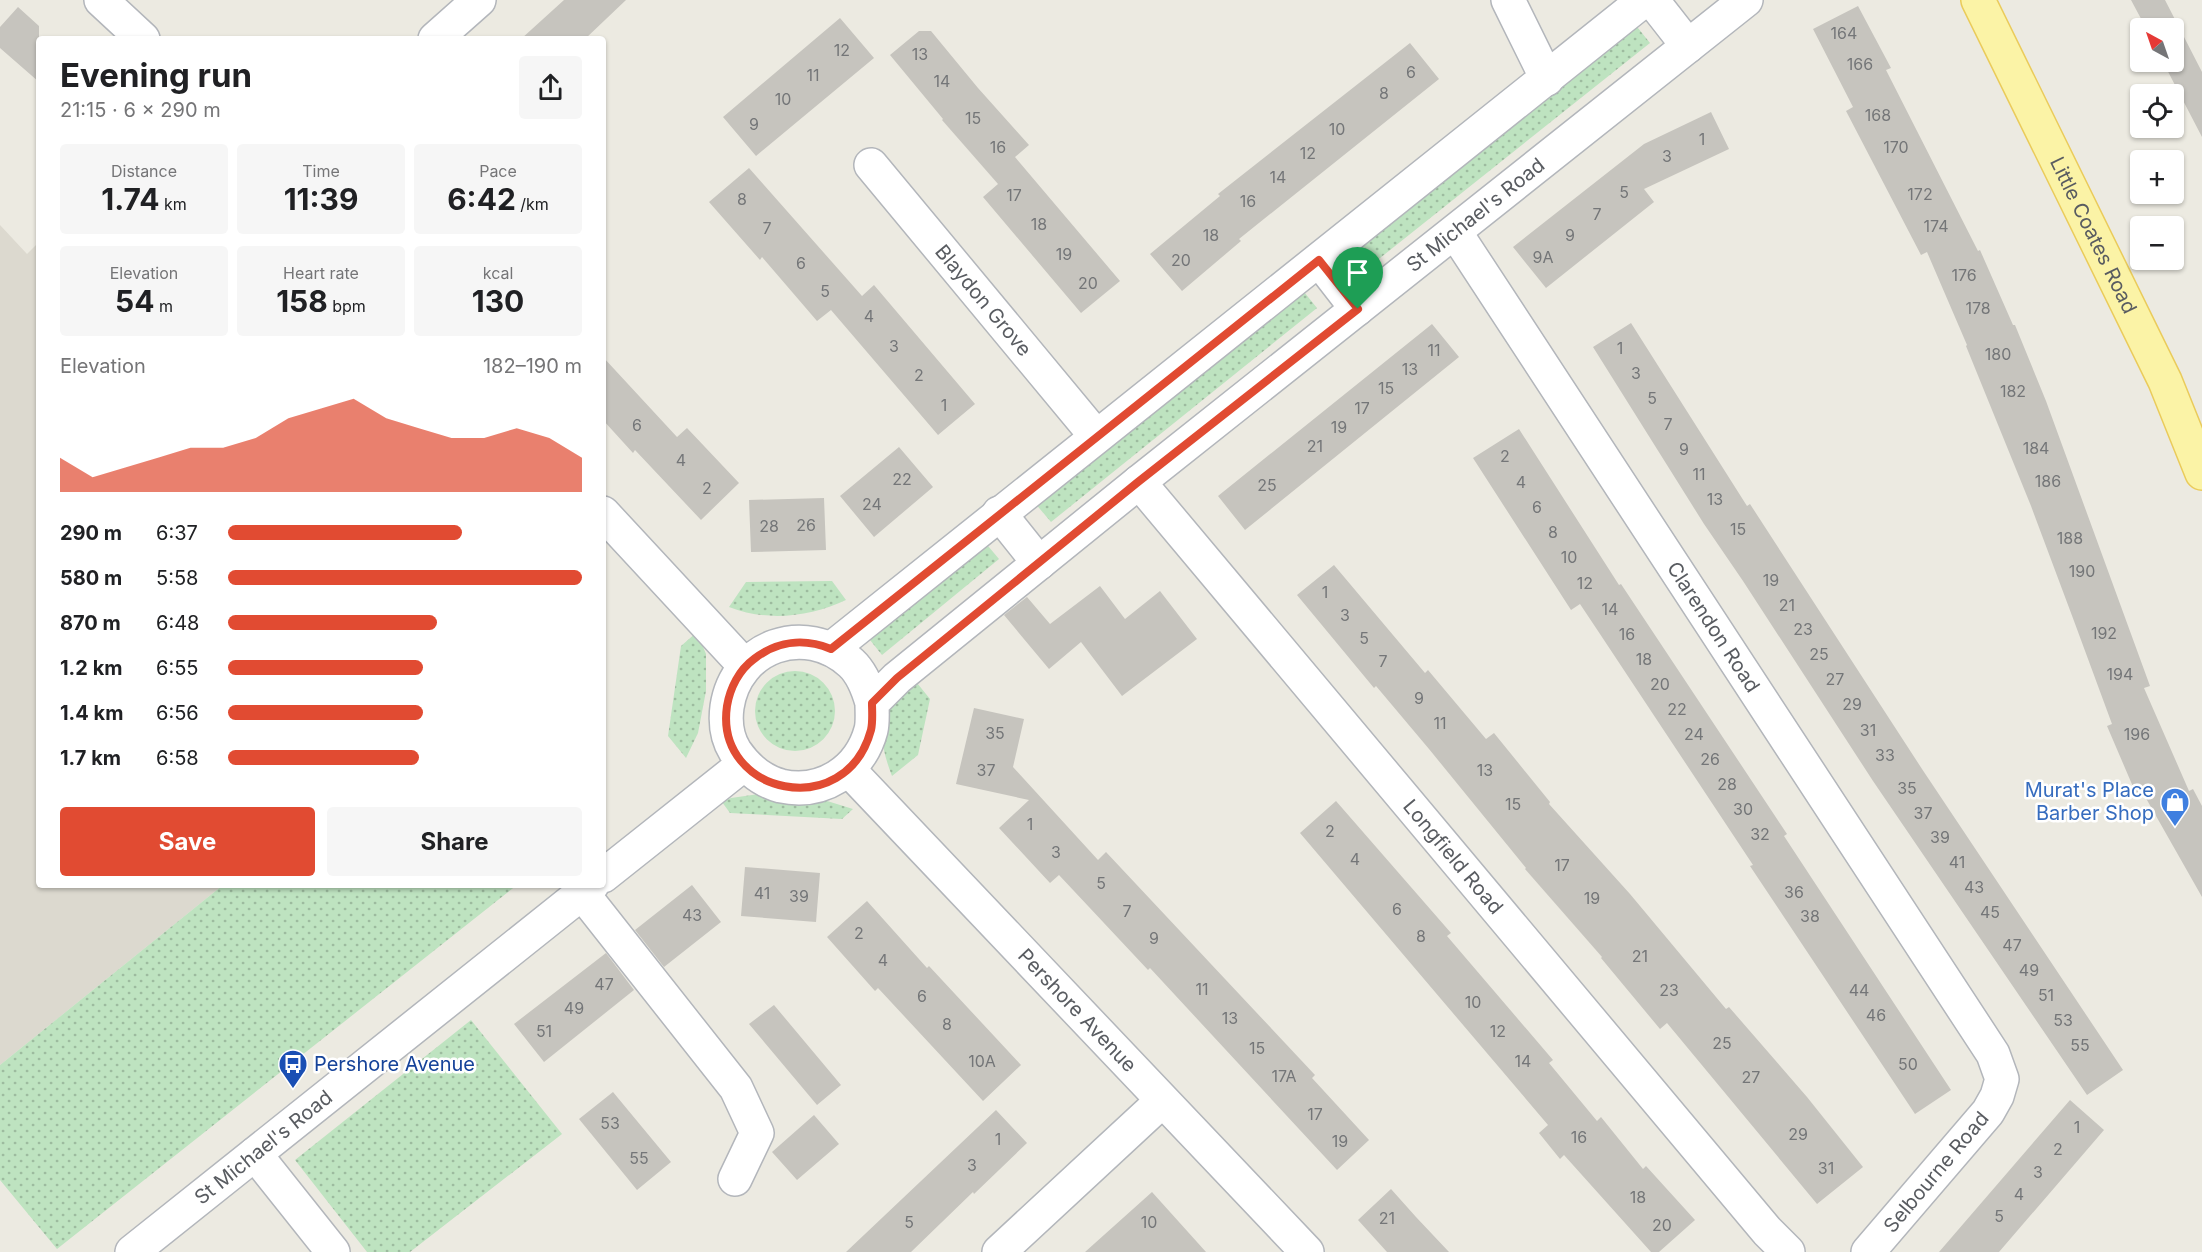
<!DOCTYPE html>
<meta charset="utf-8">
<style>
:root{--surface:#fff;--page:#f6f6f6;--text:#202124;--muted:#757577;--accent:#e14b32}
body{margin:0;font-family:Inter,sans-serif;background:var(--page);color:var(--text);height:100vh;display:flex;flex-direction:column;font-size:22px;white-space:nowrap}
*{box-sizing:border-box;margin:0}
p{font-size:20px;color:var(--muted)}
.icon{flex:none;width:33px;height:33px;fill:none;stroke:currentColor;stroke-width:2;stroke-linecap:round;stroke-linejoin:round}
.map{position:relative;flex:1;overflow:hidden}
.sheet{position:absolute;left:36px;top:36px;width:570px;height:852px;display:flex;flex-direction:column;background:var(--surface);border-radius:6px;box-shadow:0 2px 4px #0004}
.sheet>*{flex:none}
.needle{width:39px;rotate:320deg}
.buttons{position:absolute;left:2130px;top:18px;display:grid;gap:12px}
.buttons a{display:grid;place-items:center;width:54px;height:54px;border-radius:6px;background:var(--surface);box-shadow:0 2px 4px #0004;font-size:30px}
.pin{position:absolute;display:grid;place-items:center;width:51px;height:51px;color:#fff;margin:-62px -26px;border-radius:50% 50% 50% 0;rotate:-45deg;box-shadow:0 0 6px #0007}
.pin .icon{rotate:45deg}
.round{display:grid;place-items:center;flex:none;width:63px;height:63px;border-radius:6px;background:var(--page)}
.headline{display:flex;align-items:center;justify-content:space-between;height:102px;padding:0 24px}
h1{font-size:33px;font-weight:700;line-height:45px}
.stats{display:grid;grid-template-columns:repeat(3,1fr);gap:9px;height:102px;padding:6px 24px}
.stats div{display:grid;align-content:center;border-radius:6px;background:var(--page);text-align:center}
.stats b{font-size:30px;font-weight:700}
.stats small{font-size:16px;font-weight:400}
.stats p{font-size:16px}
.chart{height:168px;padding:12px 24px}
.chart p{display:flex;justify-content:space-between}
.chart svg{width:100%;height:108px;margin-top:6px;fill:var(--accent);opacity:.7}
.primary-button{display:flex;gap:12px;margin-top:auto;padding:12px 24px}
.primary-button a{flex:1;height:69px;border-radius:6px;background:var(--accent);color:#fff;font-size:24px;font-weight:700;line-height:69px;text-align:center}
.primary-button a+a{background:var(--page);color:var(--text)}
ul{padding:0 24px;list-style:none;font-size:20px}
li{display:grid;grid-template-columns:96px 72px 1fr;align-items:center;height:45px}
li i{height:15px;border-radius:8px;background:var(--accent)}
.map>svg:first-child{display:block}
.education{fill:#dcd9cf}
.grass{fill:url(#grass-dots)}
.building{fill:#c6c4be}
.lines{fill:none;stroke-linecap:round;stroke-linejoin:round}
.minor-casing{stroke:#b3b6bb;stroke-width:36}
.major-casing{stroke:#eacb5b;stroke-width:36}
.minor{stroke:#fff;stroke-width:33}
.major{stroke:#fbf3a6;stroke-width:33}
.route-casing{stroke:#fff;stroke-width:12}
.route{stroke:#e14b32;stroke-width:8}
.labels{text-anchor:middle;dominant-baseline:central;stroke-width:5;stroke-linejoin:round;paint-order:stroke}
.number-label{font-size:16px;fill:#747678}
.street-label{font-size:20px;fill:#595c61;stroke:#fff}
.shop-label{font-size:20px;fill:#366cbe;stroke:#fff;text-anchor:end}
.transit-label{font-size:20px;fill:#164399;stroke:#fff;text-anchor:start}
</style>
<div class="map">
<svg width="2202" height="1252" viewBox="0 0 2202 1252">
<defs>
<pattern id="grass-dots" width="8" height="8" patternUnits="userSpaceOnUse" patternTransform="scale(1.5)"><rect width="8" height="8" fill="#bee3c0"/><path d="M2 2h.1M6 6h.1" fill="none" stroke="#9dbb9f" stroke-width="1.8" stroke-linecap="round"/></pattern>
</defs>
<rect width="100%" height="100%" fill="#eceae1"/>
<path class="education" d="M0 225 27 254 39 242V885H223L0 1065Z"/>
<path class="grass" d="M1634 23 1650 43 1365 270 1349 249Z
M1300 287 1317 308 1051 522 1034 502Z
M983 540 999 559 882 655 866 635Z
M832 581 846 600C810 617 767 622 729 607L746 582Z
M697 632 706 654V691L698 733 686 758 668 736 681 646Z
M755 711a40 40 0 1 1 80 0a40 40 0 1 1-80 0Z
M913 678 930 699 918 755 892 776C874 730 883 714 913 678Z
M759 794 811 796 853 809 842 819 730 813 722 802 731 798Z
M223 885H517L57 1249 0 1180V1065Z
M471 1020 562 1134 410 1252H367L295 1160Z"/>
<path class="building" d="M564 0H626L585 39H521Z
M2131 0H2165L2202 72V137L2163 62H2174V28H2146Z
M1858 6 1891 68 1886 70 1978 251 1980 250 2013 325H2015L2046 401 2150 686 2144 688 2189 791 2193 789 2202 806V897L2143 793 2137 796 2107 726 2112 724 2074 621 2031 506 1966 346 1967 345 1927 252 1921 255 1846 111 1853 107 1813 29Z
M18 7 39 26V82L0 48V27Z
M840 18 874 58 756 156 723 117Z
M919 31H931L978 88 1029 145 1015 157 1120 281 1081 313 983 197 998 184 942 120 943 119 890 55Z
M1410 43 1439 79 1239 239 1241 241 1182 291 1150 254 1220 196 1218 194Z
M1711 112 1729 149 1644 189 1654 202 1546 288 1513 247 1644 144Z
M749 168 862 296 874 285 975 404 938 435 831 310 817 321 762 257 760 260 709 202Z
M1631 323 1747 506 1750 504 1922 769 2123 1070 2087 1095 1873 781 1743 581 1704 524 1593 347Z
M1432 324 1459 357 1245 530 1218 496Z
M603 357 677 437 687 428 739 483 701 520 635 450 633 453 603 420Z
M1519 429 1619 585 1621 584 1787 834 1784 836 1951 1090 1915 1114 1750 866 1753 865 1600 634 1580 604 1571 610 1473 458Z
M899 447 933 487 874 537 840 496Z
M824 498 826 550 751 552 749 500Z
M1334 565 1425 673 1428 670 1486 739 1494 733 1550 802 1549 804 1630 894 1726 1009 1729 1007 1807 1097 1863 1167 1817 1204 1667 1023 1660 1029 1601 958 1602 957 1525 869 1526 868 1429 749 1376 686 1374 688 1297 595Z
M1100 586 1125 619 1160 591 1197 639 1122 696 1081 642 1049 669 1004 615 1027 597 1050 624Z
M974 708 1024 719 1013 767 1098 860 1106 852 1315 1075 1312 1078 1369 1140 1337 1170 1150 968 1148 970 1059 875 1050 883 999 828 1029 800 956 784Z
M1336 801 1451 933 1447 936 1553 1060 1549 1063 1597 1121 1601 1117 1643 1169 1646 1166 1695 1220 1659 1252H1651L1564 1155 1560 1159 1539 1133 1548 1125 1300 833Z
M745 867 820 873 816 922 741 916Z
M692 885 721 922 664 967 635 930Z
M867 901 927 968 929 966 1021 1065 983 1101 878 988 875 991 827 937Z
M606 953 634 990 544 1062 514 1024Z
M774 1005 841 1085 817 1105 749 1024Z
M613 1092 671 1162 637 1190 579 1119Z
M2070 1100 2104 1130 1999 1252H1939Z
M996 1110 1027 1143 974 1194 973 1192 911 1252H846Z
M814 1115 839 1144 797 1180 772 1152Z
M1391 1189 1416 1217 1449 1252H1387L1358 1220Z
M1152 1192 1206 1252H1085Z"/>
<g class="lines">
<g class="minor-casing">
<g id="minor">
<path d="M101 0 143 39"/>
<path d="M1508 0 1547 79"/>
<path d="M1652 0 1688 46"/>
<path d="M435 39 479 0"/>
<path id="s1" d="M871 165 1096 436"/>
<path id="s2" d="M1455 232 1993 1054 2002 1079 1997 1096 1988 1112 1868 1252"/>
<path d="M1319 260 1357 309"/>
<path id="s3" d="M1139 482 1767 1231 1788 1252"/>
<path d="M603 513 745 666"/>
<path d="M999 513 1039 563"/>
<path d="M831 649 1644 0"/>
<path id="s4" d="M872 703C868 689 862 673 851 663 805 621 736 646 727 707 725 722 727 738 735 751 746 767 762 781 781 786 822 795 860 771 871 730 873 722 872 711 872 703L897 678 1139 482 1746 0"/>
<path id="s5" d="M848 769 1307 1252"/>
<path d="M603 876 744 764"/>
<path d="M582 893 736 1088 757 1133 735 1179"/>
<path d="M255 1154 333 1252"/>
<path id="s6" d="M132 1252 592 885"/>
<path d="M999 1252 1162 1101"/>
</g>
</g>
<g class="major-casing">
<g id="major">
<path id="s7" d="M1978 0 2165 381 2202 473"/>
</g>
</g>
<use href="#minor" class="minor"/>
<use href="#major" class="major"/>
</g>
<g class="lines">
<g class="route-casing">
<path id="route" d="M1319 260 1358 309 1138 482 897 678 872 703C872 711 873 722 871 730 846 823 714 795 727 706 730 688 739 670 754 659 777 641 804 638 831 649Z"/>
</g>
<use href="#route" class="route"/>
</g>
<defs>
<g id="shop-pin" transform="scale(1.5)"><path d="M0 17L-7.5 6A9.5 9.5 0 1 1 7.5 6Z" fill="#3f7fe0" stroke="#fff"/><path d="M-5-2.5h2.3a2.7 3.5 0 0 1 5.4 0H5L5.5 6h-11ZM-1.5-2.5h3a1.5 2.3 0 0 0-3 0Z" fill="#fff"/></g>
<g id="bus-pin" transform="scale(1.5)"><path d="M0 17L-7.5 6A9.5 9.5 0 1 1 7.5 6Z" fill="#1a4fb4" stroke="#fff"/><path d="M-5-6H5V4H4V6H2V4H-2V6H-4V4H-5ZM-3.5-4V0h7V-4ZM-3.5 1.2v1.5H-2V1.2ZM2 1.2v1.5H3.5V1.2Z" fill="#fff"/></g>
</defs>
<g fill-rule="evenodd">
<use href="#shop-pin" x="2175" y="802"/>
<use href="#bus-pin" x="293" y="1064"/>
</g>
<g class="labels">
<g class="number-label">
<text x="1844" y="33">164</text>
<text x="842" y="50">12</text>
<text x="920" y="54">13</text>
<text x="1860" y="64">166</text>
<text x="1411" y="72">6</text>
<text x="813" y="75">11</text>
<text x="942" y="81">14</text>
<text x="1384" y="93">8</text>
<text x="783" y="99">10</text>
<text x="1878" y="115">168</text>
<text x="973" y="118">15</text>
<text x="754" y="124">9</text>
<text x="1337" y="129">10</text>
<text x="1702" y="139">1</text>
<text x="998" y="147">16</text>
<text x="1896" y="147">170</text>
<text x="1308" y="153">12</text>
<text x="1667" y="156">3</text>
<text x="1278" y="177">14</text>
<text x="1624" y="192">5</text>
<text x="1920" y="194">172</text>
<text x="1014" y="195">17</text>
<text x="742" y="199">8</text>
<text x="1248" y="201">16</text>
<text x="1597" y="214">7</text>
<text x="1039" y="224">18</text>
<text x="1936" y="226">174</text>
<text x="767" y="228">7</text>
<text x="1211" y="235">18</text>
<text x="1570" y="235">9</text>
<text x="1064" y="254">19</text>
<text x="1543" y="257">9A</text>
<text x="1181" y="260">20</text>
<text x="801" y="263">6</text>
<text x="1964" y="275">176</text>
<text x="1088" y="283">20</text>
<text x="825" y="291">5</text>
<text x="1978" y="308">178</text>
<text x="869" y="316">4</text>
<text x="894" y="346">3</text>
<text x="1620" y="348">1</text>
<text x="1434" y="350">11</text>
<text x="1998" y="354">180</text>
<text x="1410" y="369">13</text>
<text x="1636" y="373">3</text>
<text x="919" y="375">2</text>
<text x="1386" y="388">15</text>
<text x="2013" y="391">182</text>
<text x="1652" y="398">5</text>
<text x="944" y="405">1</text>
<text x="1362" y="408">17</text>
<text x="1668" y="424">7</text>
<text x="637" y="425">6</text>
<text x="1339" y="427">19</text>
<text x="1315" y="446">21</text>
<text x="2036" y="448">184</text>
<text x="1684" y="449">9</text>
<text x="1505" y="456">2</text>
<text x="681" y="460">4</text>
<text x="1699" y="474">11</text>
<text x="902" y="479">22</text>
<text x="2048" y="481">186</text>
<text x="1521" y="482">4</text>
<text x="1267" y="485">25</text>
<text x="707" y="488">2</text>
<text x="1715" y="499">13</text>
<text x="872" y="504">24</text>
<text x="1537" y="507">6</text>
<text x="806" y="525">26</text>
<text x="769" y="526">28</text>
<text x="1738" y="529">15</text>
<text x="1553" y="532">8</text>
<text x="2070" y="538">188</text>
<text x="1569" y="557">10</text>
<text x="2082" y="571">190</text>
<text x="1771" y="580">19</text>
<text x="1585" y="583">12</text>
<text x="1325" y="592">1</text>
<text x="1787" y="605">21</text>
<text x="1610" y="609">14</text>
<text x="1345" y="615">3</text>
<text x="1803" y="629">23</text>
<text x="2104" y="633">192</text>
<text x="1627" y="634">16</text>
<text x="1364" y="638">5</text>
<text x="1819" y="654">25</text>
<text x="1644" y="659">18</text>
<text x="1383" y="661">7</text>
<text x="2120" y="674">194</text>
<text x="1835" y="679">27</text>
<text x="1660" y="684">20</text>
<text x="1419" y="698">9</text>
<text x="1852" y="704">29</text>
<text x="1677" y="709">22</text>
<text x="1440" y="723">11</text>
<text x="1868" y="730">31</text>
<text x="995" y="733">35</text>
<text x="1694" y="734">24</text>
<text x="2137" y="734">196</text>
<text x="1885" y="755">33</text>
<text x="1710" y="759">26</text>
<text x="986" y="770">37</text>
<text x="1485" y="770">13</text>
<text x="1727" y="784">28</text>
<text x="1907" y="788">35</text>
<text x="1513" y="804">15</text>
<text x="1743" y="809">30</text>
<text x="1923" y="813">37</text>
<text x="1030" y="824">1</text>
<text x="1330" y="831">2</text>
<text x="1760" y="834">32</text>
<text x="1940" y="837">39</text>
<text x="1056" y="852">3</text>
<text x="1355" y="859">4</text>
<text x="1957" y="862">41</text>
<text x="1562" y="865">17</text>
<text x="1101" y="883">5</text>
<text x="1974" y="887">43</text>
<text x="1794" y="892">36</text>
<text x="762" y="893">41</text>
<text x="799" y="896">39</text>
<text x="1592" y="898">19</text>
<text x="1397" y="909">6</text>
<text x="1127" y="911">7</text>
<text x="1990" y="912">45</text>
<text x="692" y="915">43</text>
<text x="1810" y="916">38</text>
<text x="859" y="933">2</text>
<text x="1421" y="936">8</text>
<text x="1154" y="938">9</text>
<text x="2012" y="945">47</text>
<text x="1640" y="956">21</text>
<text x="883" y="960">4</text>
<text x="2029" y="970">49</text>
<text x="604" y="984">47</text>
<text x="1202" y="989">11</text>
<text x="1669" y="990">23</text>
<text x="1859" y="990">44</text>
<text x="2046" y="995">51</text>
<text x="922" y="996">6</text>
<text x="1473" y="1002">10</text>
<text x="574" y="1008">49</text>
<text x="1876" y="1015">46</text>
<text x="1230" y="1018">13</text>
<text x="2063" y="1020">53</text>
<text x="947" y="1024">8</text>
<text x="544" y="1031">51</text>
<text x="1498" y="1031">12</text>
<text x="1722" y="1043">25</text>
<text x="2080" y="1045">55</text>
<text x="1257" y="1048">15</text>
<text x="982" y="1061">10A</text>
<text x="1523" y="1061">14</text>
<text x="1908" y="1064">50</text>
<text x="1284" y="1076">17A</text>
<text x="1751" y="1077">27</text>
<text x="1315" y="1114">17</text>
<text x="610" y="1123">53</text>
<text x="2077" y="1127">1</text>
<text x="1798" y="1134">29</text>
<text x="1579" y="1137">16</text>
<text x="998" y="1139">1</text>
<text x="1340" y="1141">19</text>
<text x="2058" y="1149">2</text>
<text x="639" y="1158">55</text>
<text x="972" y="1165">3</text>
<text x="1826" y="1168">31</text>
<text x="2038" y="1172">3</text>
<text x="2019" y="1194">4</text>
<text x="1638" y="1197">18</text>
<text x="1999" y="1216">5</text>
<text x="1387" y="1218">21</text>
<text x="909" y="1222">5</text>
<text x="1149" y="1222">10</text>
<text x="1662" y="1225">20</text>
</g>
<g class="street-label">
<text stroke="none"><textPath href="#s4" startOffset="1234">St Michael's Road</textPath></text>
<text stroke="none"><textPath href="#s7" startOffset="262">Little Coates Road</textPath></text>
<text stroke="none"><textPath href="#s1" startOffset="176">Blaydon Grove</textPath></text>
<text stroke="none"><textPath href="#s2" startOffset="472">Clarendon Road</textPath></text>
<text stroke="none"><textPath href="#s3" startOffset="489">Longfield Road</textPath></text>
<text stroke="none"><textPath href="#s5" startOffset="333">Pershore Avenue</textPath></text>
<text stroke="none"><textPath href="#s6" startOffset="168">St Michael's Road</textPath></text>
<text transform="translate(1936 1172) rotate(-50)">Selbourne Road</text>
</g>
<g class="shop-label">
<text x="2154" y="790">Murat's Place<tspan x="2154" dy="23">Barber Shop</tspan></text>
</g>
<g class="transit-label">
<text x="314" y="1064">Pershore Avenue</text>
</g>
</g>
</svg>
<div class="buttons">
<a><svg class="needle" viewBox="-14 -14 28 28"><path d="M0-13l5 13h-10z" fill="#e53935"/><path d="M0 13l5-13h-10z" fill="#757577"/></svg></a>
<a><svg class="icon" aria-label="locate" viewBox="0 0 24 24"><circle cx="12" cy="12" r="6"/><path d="M12 2v4M12 18v4M2 12h4M18 12h4"/></svg></a>
<a>+</a>
<a>−</a>
</div>
<div class="pin" style="left:1358px;top:309px;background:#1e9e55"><svg class="icon" aria-label="arrive" viewBox="0 0 24 24"><path d="M6 21V4h12l-3 4 3 4H6"/></svg></div>
<section class="sheet">
<div class="headline"><div><h1>Evening run</h1><p>21:15 · 6 × 290 m</p></div><a class="round"><svg class="icon" aria-label="share" viewBox="0 0 24 24"><path d="M12 15V3M7 8l5-5 5 5M5 13v7h14v-7"/></svg></a></div>
<div class="stats">
<div><p>Distance</p><b>1.74<small> km</small></b></div>
<div><p>Time</p><b>11:39</b></div>
<div><p>Pace</p><b>6:42<small> /km</small></b></div>
</div>
<div class="stats">
<div><p>Elevation</p><b>54<small> m</small></b></div>
<div><p>Heart rate</p><b>158<small> bpm</small></b></div>
<div><p>kcal</p><b>130</b></div>
</div>
<div class="chart"><p><span>Elevation</span>182–190 m</p>
<svg viewBox="0 0 160 44" preserveAspectRatio="none"><path d="M0 44V30L10 38L20 34L30 30L40 26L50 26L60 22L70 14L80 10L90 6L100 14L110 18L120 22L130 22L140 18L150 22L160 30V44z"/></svg>
</div>
<ul>
<li><b>290 m</b>6:37<i style="width:66%"></i></li>
<li><b>580 m</b>5:58<i style="width:100%"></i></li>
<li><b>870 m</b>6:48<i style="width:59%"></i></li>
<li><b>1.2 km</b>6:55<i style="width:55%"></i></li>
<li><b>1.4 km</b>6:56<i style="width:55%"></i></li>
<li><b>1.7 km</b>6:58<i style="width:54%"></i></li>
</ul>
<div class="primary-button"><a>Save</a><a>Share</a></div>
</section>
</div>
